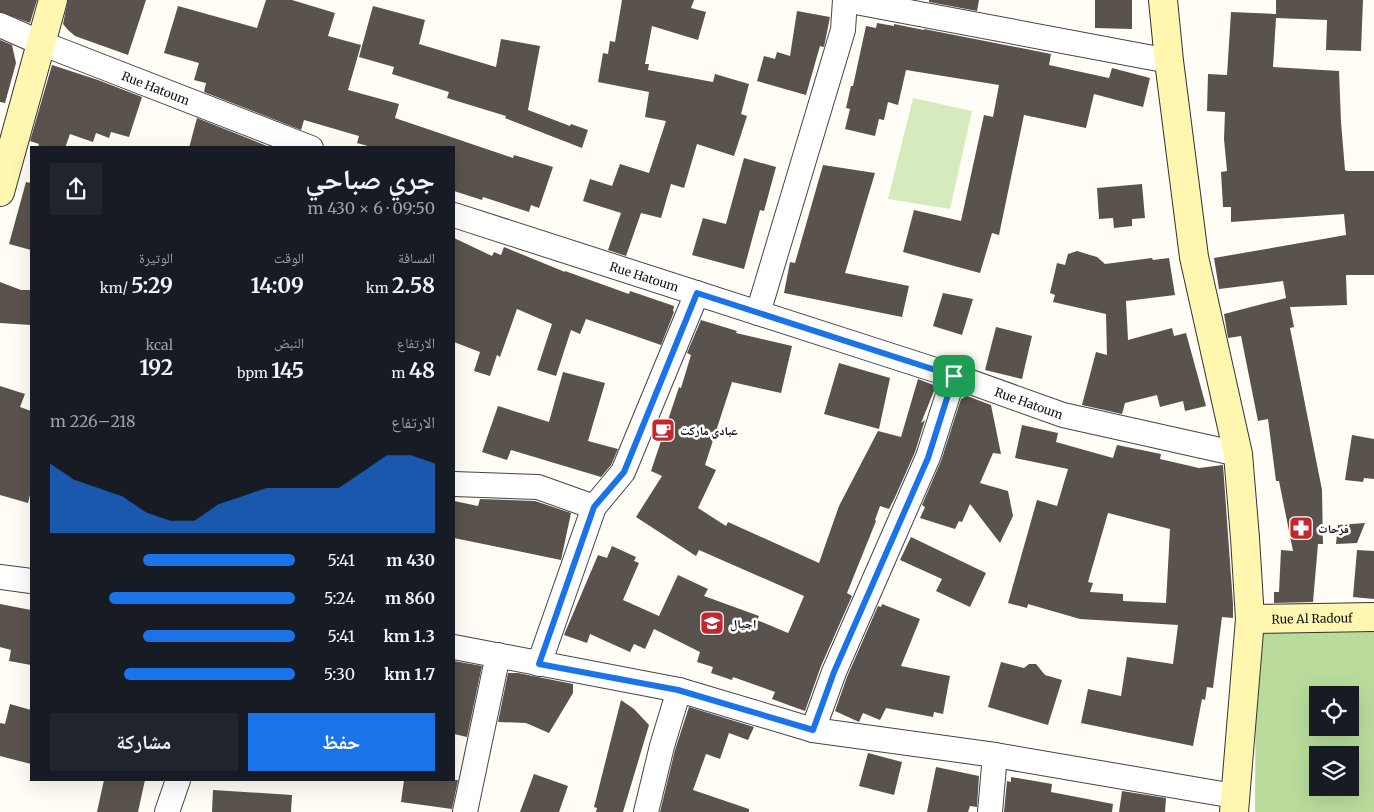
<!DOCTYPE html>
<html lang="ar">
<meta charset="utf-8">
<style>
:root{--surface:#171b24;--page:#20242c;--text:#f1f3f6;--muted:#9ea1a6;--accent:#1a73e8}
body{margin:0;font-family:Merriweather,"Noto Naskh Arabic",serif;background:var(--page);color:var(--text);direction:rtl;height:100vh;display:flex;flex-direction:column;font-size:19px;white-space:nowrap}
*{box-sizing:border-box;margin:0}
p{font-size:16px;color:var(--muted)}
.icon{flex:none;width:28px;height:28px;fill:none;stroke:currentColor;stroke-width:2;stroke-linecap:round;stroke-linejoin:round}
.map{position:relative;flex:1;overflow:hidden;direction:ltr}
.sheet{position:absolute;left:30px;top:146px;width:425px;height:635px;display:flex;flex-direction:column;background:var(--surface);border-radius:0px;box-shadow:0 5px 20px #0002;direction:rtl}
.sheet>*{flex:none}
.buttons{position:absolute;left:1309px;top:686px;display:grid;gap:10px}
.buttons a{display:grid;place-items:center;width:50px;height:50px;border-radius:0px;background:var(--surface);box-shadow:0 5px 20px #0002;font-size:25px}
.pin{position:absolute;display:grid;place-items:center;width:42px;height:42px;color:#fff;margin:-21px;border-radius:10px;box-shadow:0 2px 8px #0006}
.round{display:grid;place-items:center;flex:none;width:52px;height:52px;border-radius:0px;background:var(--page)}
.head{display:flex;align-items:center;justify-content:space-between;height:85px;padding:0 20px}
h1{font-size:28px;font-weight:700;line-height:38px}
.metrics{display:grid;grid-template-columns:repeat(3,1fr);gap:8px;height:85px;padding:5px 20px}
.metrics div{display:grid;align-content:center}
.metrics b{font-size:21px;font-weight:700}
.metrics small{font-size:14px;font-weight:400}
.metrics p{font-size:14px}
.chart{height:140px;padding:10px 20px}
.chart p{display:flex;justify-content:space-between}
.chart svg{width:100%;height:90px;margin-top:5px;fill:var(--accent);opacity:.7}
.primary-button{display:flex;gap:10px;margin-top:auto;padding:10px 20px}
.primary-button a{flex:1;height:58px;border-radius:0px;background:var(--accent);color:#fff;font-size:20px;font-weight:700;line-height:58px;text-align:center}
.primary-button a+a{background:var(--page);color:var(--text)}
ul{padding:0 20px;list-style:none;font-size:16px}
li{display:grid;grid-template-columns:80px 60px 1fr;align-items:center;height:38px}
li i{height:12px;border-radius:6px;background:var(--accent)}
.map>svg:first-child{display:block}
.green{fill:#d5ebbd}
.forest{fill:#b9dc9c;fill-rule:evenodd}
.building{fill:#5a524d;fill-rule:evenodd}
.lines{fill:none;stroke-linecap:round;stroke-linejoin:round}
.street-casing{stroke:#444;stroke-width:26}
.secondary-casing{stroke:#333;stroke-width:30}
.street{stroke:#fff;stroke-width:24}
.secondary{stroke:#fff6b0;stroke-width:28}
.route-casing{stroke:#fff;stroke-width:10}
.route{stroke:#1a73e8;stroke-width:6}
.labels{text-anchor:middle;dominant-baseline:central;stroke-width:5;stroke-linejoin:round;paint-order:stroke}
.street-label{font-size:12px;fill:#111;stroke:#fff}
.poi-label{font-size:12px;font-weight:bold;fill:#111;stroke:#fff;text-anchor:start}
</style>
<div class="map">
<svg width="1374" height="812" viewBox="0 0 1374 812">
<rect width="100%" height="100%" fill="#fffdf5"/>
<path class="green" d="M913 98 972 111 950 209 888 199Z"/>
<path class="forest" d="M1256 631 1374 632V812H1255ZM1318 695H1350V728H1318ZM1318 755H1350V788H1318Z"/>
<path class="building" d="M0 0H37L30 23 0 12Z
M68 0H146L128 55 75 36 68 30 63 24Z
M266 0H292L335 13 328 36 361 45 348 90 399 104 395 118 513 158 514 155 553 167 539 208 531 205 529 212 483 197 482 200 454 191V148H375L357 143 359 136 304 120 301 130 204 92 206 83 194 80 199 63 164 53 178 6 257 28Z
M622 0H694L691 8 706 12 698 40 652 26 645 64H649L648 70 713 82 715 74 749 84 741 114 747 116 734 156 697 144 684 188 671 184 661 218 641 213 626 256 608 250 621 213 583 201 590 179 612 186 620 164 649 173 666 121 645 117 649 92 598 82 603 53 608 54 610 41 615 42Z
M929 0H979L977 11 929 2Z
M1095 0H1132V29L1095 28Z
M1276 0H1363L1361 51 1326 50 1327 20 1276 18 1273 67 1339 71 1341 122 1345 170 1347 171H1374V275H1346L1347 305 1290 307 1294 327 1290 328 1322 490 1323 544H1318L1313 602 1274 603V592H1279L1281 550 1293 551 1279 481H1276L1268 419 1258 421 1241 336 1228 338 1224 314 1286 298 1283 281 1219 289 1214 258 1346 235 1344 214 1231 222V207H1223L1221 172 1227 171 1224 139 1225 112 1207 111 1208 74 1227 75 1231 12 1276 14Z
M373 6 425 20 419 44 496 67 501 39 540 46 528 110 570 126 571 124 588 130 582 148 505 118 506 116 447 98 449 92 392 74 394 67 359 57Z
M797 11 830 17 824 47 820 46 806 95 757 81 764 56 775 59 777 52 790 56Z
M877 23 894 26V24L924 30V29L1051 54 1049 65 1109 78 1112 68 1150 78 1143 107 1094 94 1086 128 1024 115 999 235 992 233 980 273 903 252 914 210 961 221 984 115 993 117 999 85 906 70 898 105 888 102 884 120 879 119 875 136 845 129 850 109 846 108 851 86H853L866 26 876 28Z
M0 40 12 45 16 63 5 103 0 102Z
M52 65 98 80 142 97 129 137 111 132 109 138 96 133 93 142 70 134 65 148H38L39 144 30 141Z
M197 118 272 148H189Z
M744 158 776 167 764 211 760 210 744 269 692 255 703 218 726 224Z
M823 165 875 173 845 273 909 286 902 317 784 293 790 262 795 263Z
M26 182 31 183V250L9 244Z
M1142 184 1145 218 1132 219V226L1114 228 1113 218 1099 219 1097 188Z
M454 238 492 256 494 252 501 255 504 247 565 272V271L629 294 630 291 674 306 673 311 674 312 661 345 586 319 580 334 571 330 556 376 537 370 552 324 517 309 500 357 497 355 490 376 474 371 480 352 454 342Z
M1077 251 1097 257 1105 264 1152 258 1153 260 1169 258 1175 295 1126 301 1128 340 1172 328 1174 336 1186 333 1206 406 1185 411 1183 401 1160 407 1157 395 1125 403 1122 414 1082 405 1096 352 1107 355 1106 314 1053 302 1055 295 1050 293 1057 263 1065 265 1068 254Z
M0 282 21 290H31V325L0 323Z
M943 293 973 299 962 335 933 326Z
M701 320 737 331 736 333 792 346 781 393 732 382 705 465 716 470 698 508 726 526 728 522 819 563 839 506 878 431 901 437 918 379 936 386 921 423 925 420 915 452 896 495 889 509 880 506 875 520 876 521 847 593 852 596 821 666 805 711 772 699 775 692 733 677 732 680 711 673 713 667 697 662 700 652 654 629 645 649 634 644 630 652 590 634 587 643 564 635 598 555 607 558 612 546 636 557 634 561 639 563 623 600 659 616 678 575 708 589 704 596 759 616 757 620 788 633 790 629 804 596 699 550 696 556 636 517 662 476 651 471 679 387 681 388 691 355 687 353Z
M996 327 1032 336 1022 379 985 370Z
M839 363 890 378 879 429 824 414Z
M563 372 605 383 588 441 618 449 611 465 601 477 511 450 507 460 482 452 498 406 549 422Z
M0 386 25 394 20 407 31 411V491L28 503 0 495Z
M967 396 991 405 1001 454 993 453 980 483 1008 491 1013 516 1000 543 970 504 962 522 959 521 955 529 920 518 925 507 922 505 941 461 961 399Z
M1022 425 1058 433 1056 442 1113 458 1117 445 1161 454 1160 459 1199 468 1223 465 1233 604V618L1222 617 1213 688 1207 687 1205 700 1202 699 1193 746 1081 723 1088 689 1121 696 1127 657 1173 664 1178 625 1080 619 1028 604 1027 608 1008 603 1037 500 1057 506 1068 469 1015 458ZM1108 513 1170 529 1166 603 1123 601V594L1090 592 1093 583 1088 582Z
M1352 435 1374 439V479L1364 478 1363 482 1345 480Z
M480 499 535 501 571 513 561 560 454 538V501L478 506Z
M1365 523 1357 543 1336 544 1338 525Z
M911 537 986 573 970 607 936 591 942 579 900 560Z
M1357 550 1374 551V599L1353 597Z
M0 604 31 610V665L9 661 11 650 0 647Z
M882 604 920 619 901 666 950 676 943 714 934 712 933 717 886 708 880 720 863 713 859 722 835 711 847 677 878 606 881 607Z
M454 661 482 666 467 737 454 734Z
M1001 662 1024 668 1029 664H1036L1045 675 1062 680 1048 725 988 707Z
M508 673H518L573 684V693L549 733 526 723 498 722Z
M621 700 634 709 649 725 623 812H596L597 808 594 807Z
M10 704 31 710V764L0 756V723L5 724Z
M689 707 754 727 748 740 729 733 720 759 706 754 693 790 749 809V812H660L675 750Z
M868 753 902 762 894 795 859 786Z
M936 767 979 776 977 807 970 806 968 812H927Z
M534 774 568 786 559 812H520Z
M1011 777 1052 784 1051 792 1113 804 1112 812H1004L1007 781 1011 782Z
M104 780H145L138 812H97Z
M404 780H458L452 809 401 802Z
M213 790 292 795 291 812H212Z
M1122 791 1166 798 1165 812H1119Z"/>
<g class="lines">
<g class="street-casing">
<g id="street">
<path d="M845 0 1169 61"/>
<path id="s1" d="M0 25 41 43 311 148"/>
<path id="s2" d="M454 215 954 376 1063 415 1238 454"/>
<path d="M758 313 843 30 845 0"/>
<path d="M454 484 538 487 594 507"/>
<path d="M0 577 31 581"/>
<path d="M454 647 679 690 813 730 995 755 1234 796"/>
<path d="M539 664 594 507 623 472 697 293"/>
<path d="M813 730 834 672 928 457 954 376"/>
<path d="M167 812 178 780"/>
<path d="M465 812 498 655"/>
<path d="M646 812 662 746 679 690"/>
<path d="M990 812 995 755"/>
</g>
</g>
<g class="secondary-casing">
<g id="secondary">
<path d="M1163 0 1169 61 1194 257 1238 454 1245 538 1250 619 1234 812"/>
<path d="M0 192 53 0"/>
<path id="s3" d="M1250 619 1374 617"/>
</g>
</g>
<use href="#street" class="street"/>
<use href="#secondary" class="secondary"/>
</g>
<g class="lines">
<g class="route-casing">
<path id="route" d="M697 293 954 376 928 458 834 672 813 730 678 690 539 664 594 507 624 472Z"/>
</g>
<use href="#route" class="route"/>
</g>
<defs>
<g id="cafe-square" transform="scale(1.25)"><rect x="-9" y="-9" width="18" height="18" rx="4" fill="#c4262e" stroke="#fff"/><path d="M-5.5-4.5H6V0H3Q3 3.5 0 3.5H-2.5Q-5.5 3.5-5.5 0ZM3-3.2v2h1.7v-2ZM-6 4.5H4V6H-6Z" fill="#fff"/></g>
<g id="pharmacy-square" transform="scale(1.25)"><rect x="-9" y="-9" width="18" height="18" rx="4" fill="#c4262e" stroke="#fff"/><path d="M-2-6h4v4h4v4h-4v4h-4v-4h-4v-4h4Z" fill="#fff"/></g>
<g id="school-square" transform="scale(1.25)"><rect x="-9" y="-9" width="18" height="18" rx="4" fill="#c4262e" stroke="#fff"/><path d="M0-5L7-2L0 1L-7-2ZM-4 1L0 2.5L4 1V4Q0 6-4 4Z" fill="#fff"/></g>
</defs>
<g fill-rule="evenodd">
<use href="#cafe-square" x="663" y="430"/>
<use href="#pharmacy-square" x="1301" y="528"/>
<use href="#school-square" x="712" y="623"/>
</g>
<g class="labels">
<g class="street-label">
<text stroke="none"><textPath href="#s1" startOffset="168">Rue Hatoum</textPath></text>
<text stroke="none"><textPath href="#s2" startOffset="200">Rue Hatoum</textPath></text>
<text stroke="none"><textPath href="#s2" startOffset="605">Rue Hatoum</textPath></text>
<text stroke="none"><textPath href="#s3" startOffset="62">Rue Al Radouf</textPath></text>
</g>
<g class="poi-label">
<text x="680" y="430">عبادي ماركت</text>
<text x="1318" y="528">فرحات</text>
<text x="730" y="623">اجيال</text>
</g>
</g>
</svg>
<div class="buttons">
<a><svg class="icon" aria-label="locate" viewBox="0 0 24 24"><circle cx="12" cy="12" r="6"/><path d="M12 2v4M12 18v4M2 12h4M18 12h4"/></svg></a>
<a><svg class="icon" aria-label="layers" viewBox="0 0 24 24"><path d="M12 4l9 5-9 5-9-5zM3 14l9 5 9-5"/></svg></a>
</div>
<div class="pin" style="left:954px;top:376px;background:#1e9e55"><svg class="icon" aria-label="arrive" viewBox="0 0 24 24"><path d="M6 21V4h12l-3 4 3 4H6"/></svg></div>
<section class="sheet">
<div class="head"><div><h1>جري صباحي</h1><p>09:50 · 6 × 430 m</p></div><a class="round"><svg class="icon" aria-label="share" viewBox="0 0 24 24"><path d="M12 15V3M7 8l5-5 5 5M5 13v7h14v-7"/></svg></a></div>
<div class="metrics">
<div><p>المسافة</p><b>2.58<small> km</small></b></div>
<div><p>الوقت</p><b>14:09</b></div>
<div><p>الوتيرة</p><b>5:29<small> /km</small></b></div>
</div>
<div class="metrics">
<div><p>الارتفاع</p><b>48<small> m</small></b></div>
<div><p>النبض</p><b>145<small> bpm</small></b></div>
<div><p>kcal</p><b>192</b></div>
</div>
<div class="chart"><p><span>الارتفاع</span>218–226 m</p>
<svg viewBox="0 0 160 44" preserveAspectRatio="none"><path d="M0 44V10L10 18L20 22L30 26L40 34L50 38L60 38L70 30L80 26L90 22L100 22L110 22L120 22L130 14L140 6L150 6L160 10V44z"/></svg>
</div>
<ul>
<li><b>430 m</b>5:41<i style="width:62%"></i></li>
<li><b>860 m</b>5:24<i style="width:76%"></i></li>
<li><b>1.3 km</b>5:41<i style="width:62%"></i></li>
<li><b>1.7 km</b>5:30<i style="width:70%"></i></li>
</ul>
<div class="primary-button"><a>حفظ</a><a>مشاركة</a></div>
</section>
</div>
